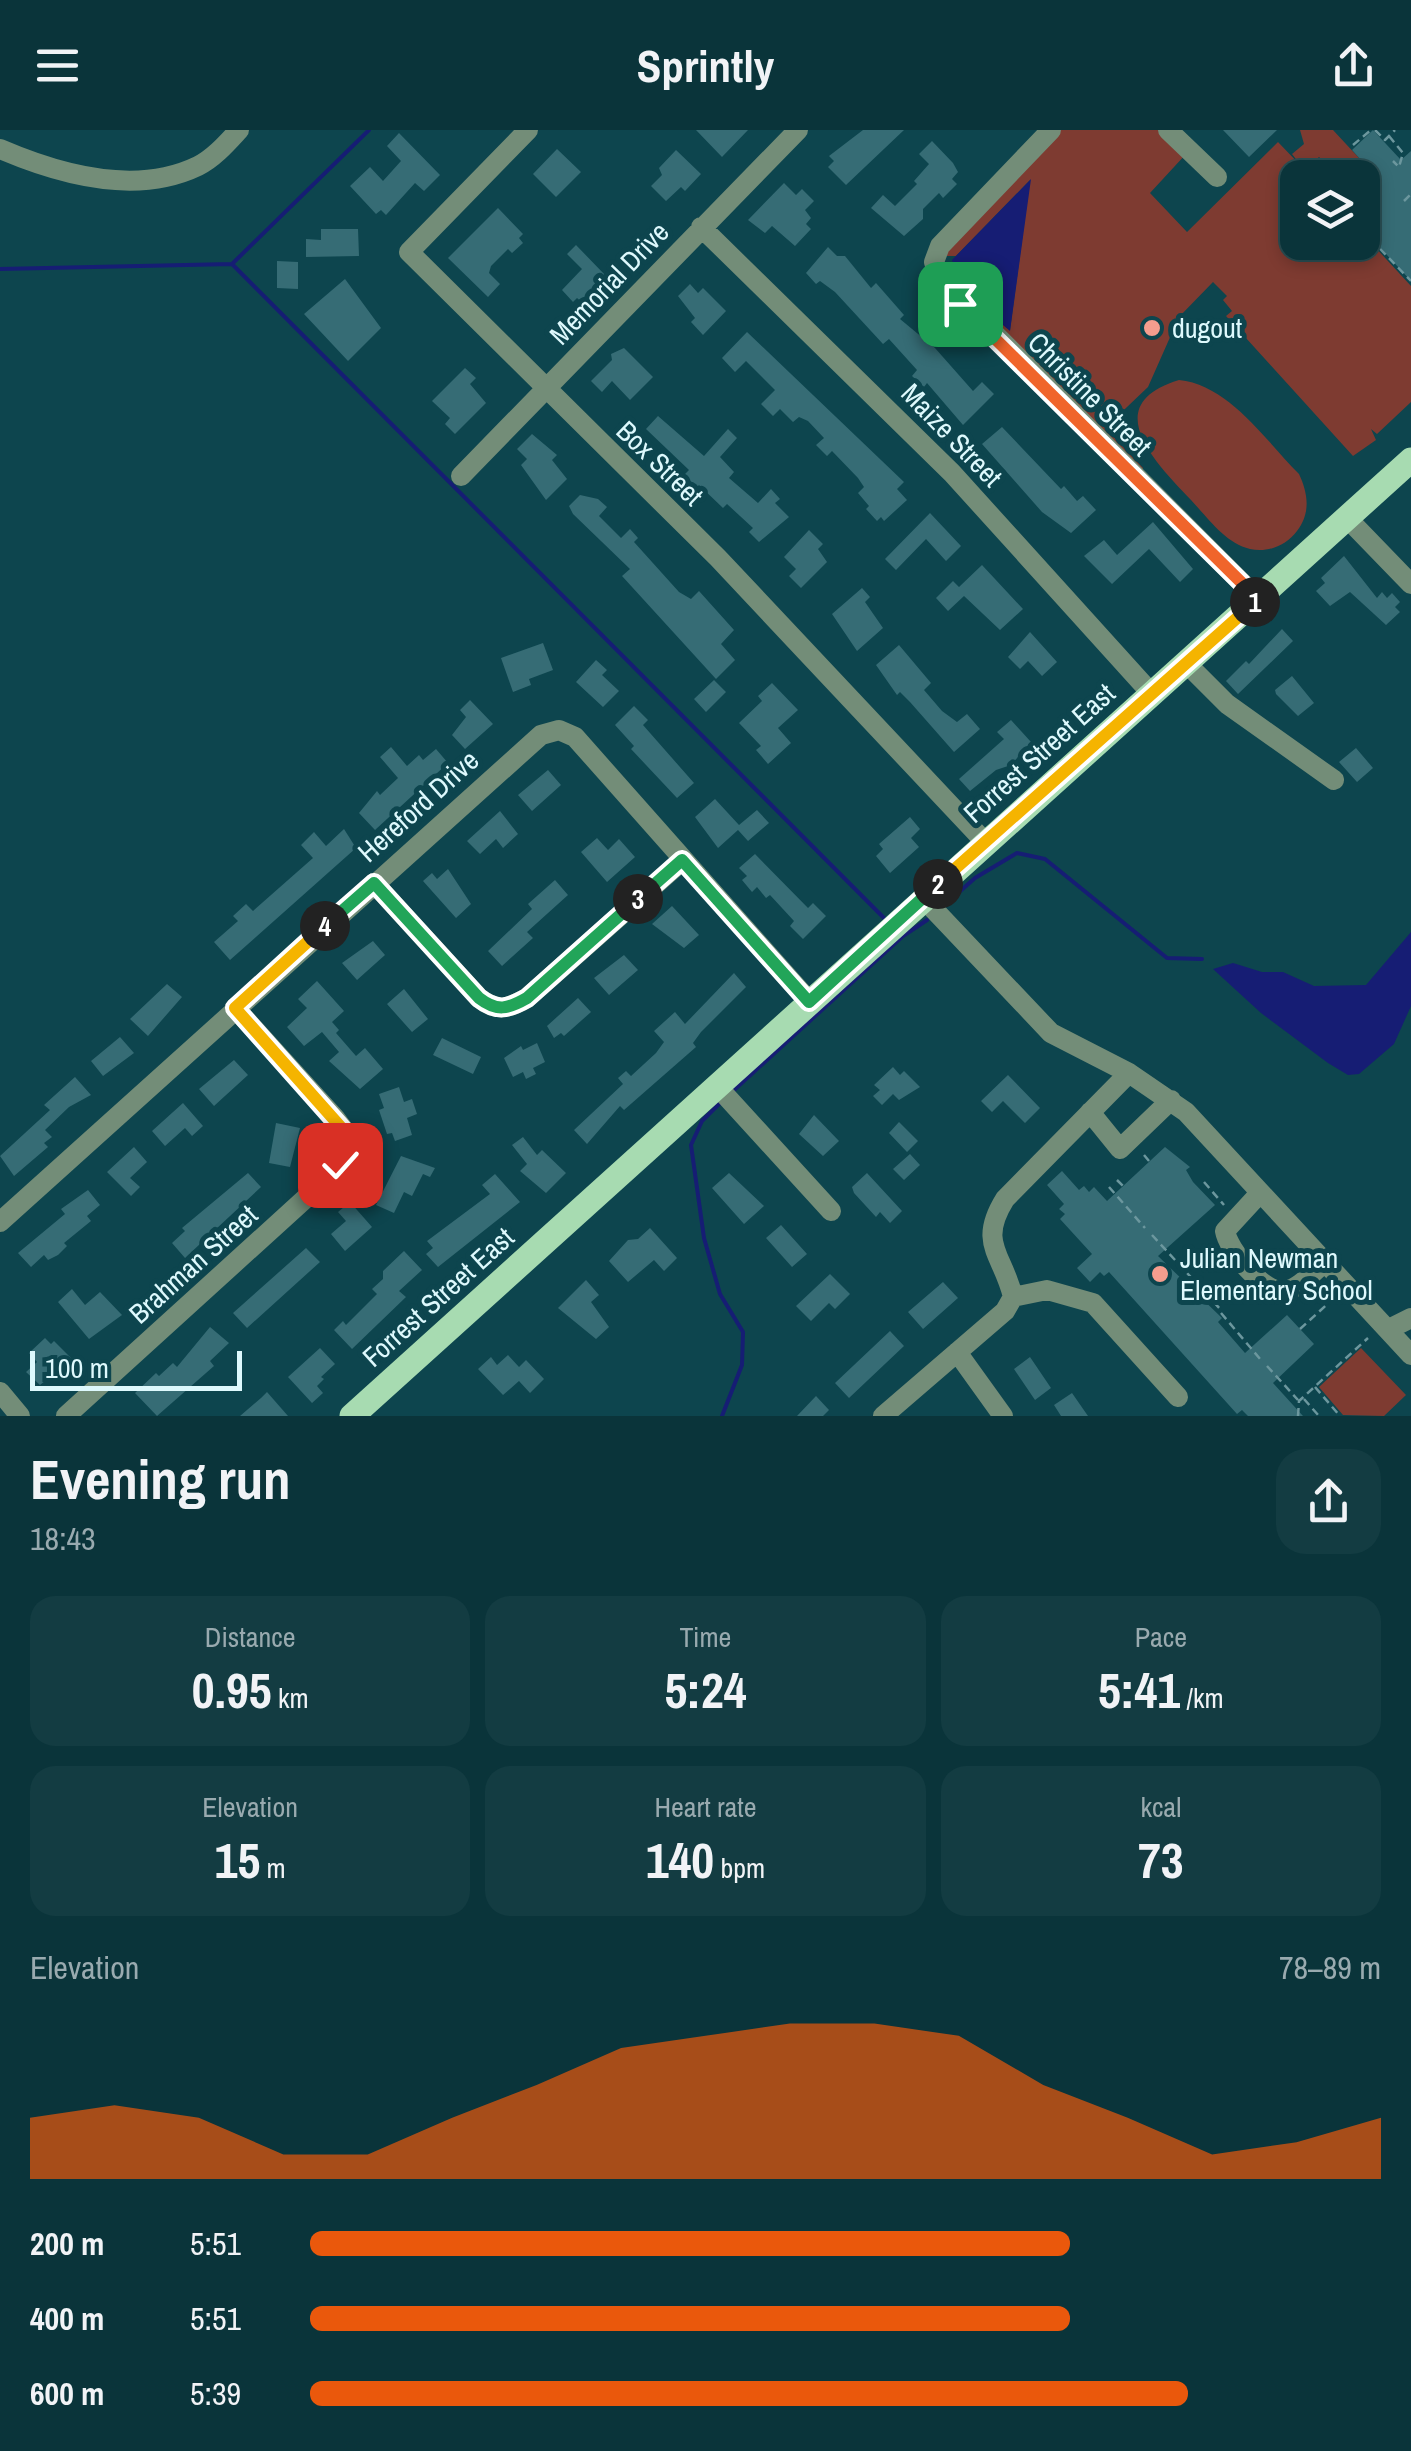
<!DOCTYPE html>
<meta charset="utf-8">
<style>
:root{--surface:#0a343a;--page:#133c42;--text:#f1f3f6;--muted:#99aaaf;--line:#2a4f54;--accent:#ea580c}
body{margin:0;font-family:"Archivo Narrow",sans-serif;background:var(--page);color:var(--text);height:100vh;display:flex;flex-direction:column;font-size:38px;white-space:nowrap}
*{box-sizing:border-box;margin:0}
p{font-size:32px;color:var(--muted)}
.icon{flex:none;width:55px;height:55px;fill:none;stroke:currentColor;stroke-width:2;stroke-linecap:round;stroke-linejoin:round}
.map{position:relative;height:1286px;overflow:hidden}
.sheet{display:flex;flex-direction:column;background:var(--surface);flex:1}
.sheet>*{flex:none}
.fabs{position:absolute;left:1280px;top:30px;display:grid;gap:20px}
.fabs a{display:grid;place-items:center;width:100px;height:100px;border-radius:20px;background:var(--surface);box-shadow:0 5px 15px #0003,0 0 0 2px var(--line);font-size:50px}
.scale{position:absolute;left:30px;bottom:25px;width:212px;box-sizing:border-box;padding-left:10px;border:5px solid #def9fd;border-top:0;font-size:28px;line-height:35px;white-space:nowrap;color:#def9fd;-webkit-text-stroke:8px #0d454e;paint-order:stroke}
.pin{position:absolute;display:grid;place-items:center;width:85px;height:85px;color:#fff;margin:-42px;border-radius:20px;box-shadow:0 5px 15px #0006}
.km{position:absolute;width:50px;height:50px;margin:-25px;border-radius:50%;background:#222;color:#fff;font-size:28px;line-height:50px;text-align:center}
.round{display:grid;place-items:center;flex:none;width:105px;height:105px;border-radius:30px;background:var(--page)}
.overview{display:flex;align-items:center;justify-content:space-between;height:170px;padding:0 30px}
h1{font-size:55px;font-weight:800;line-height:75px}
.metrics{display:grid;grid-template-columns:repeat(3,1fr);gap:15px;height:170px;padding:10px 30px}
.metrics div{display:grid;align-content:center;border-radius:25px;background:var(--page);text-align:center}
.metrics b{font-size:50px;font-weight:800}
.metrics small{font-size:28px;font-weight:400}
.metrics p{font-size:28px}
.chart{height:280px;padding:20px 30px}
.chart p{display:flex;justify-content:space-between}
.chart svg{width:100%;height:180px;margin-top:10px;fill:var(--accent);opacity:.7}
ul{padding:0 30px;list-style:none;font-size:32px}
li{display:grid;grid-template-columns:160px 120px 1fr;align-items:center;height:75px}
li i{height:25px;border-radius:12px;background:var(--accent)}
header{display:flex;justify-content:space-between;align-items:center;height:130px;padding:0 30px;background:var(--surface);font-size:45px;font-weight:800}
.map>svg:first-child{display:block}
.green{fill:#7e3b31}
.water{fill:#161d74}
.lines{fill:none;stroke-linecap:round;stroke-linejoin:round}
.stream{stroke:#161d74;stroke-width:4}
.building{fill:#366c75}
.path{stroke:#6c979e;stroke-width:2.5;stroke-dasharray:8 5;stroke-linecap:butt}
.minor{stroke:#738d78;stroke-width:20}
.major{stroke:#a7dbb1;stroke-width:25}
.split-1-casing{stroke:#fff;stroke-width:20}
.split-2-casing{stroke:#fff;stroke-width:20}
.split-3-casing{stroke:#fff;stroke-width:20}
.split-4-casing{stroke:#fff;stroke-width:20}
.split-5-casing{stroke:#fff;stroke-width:20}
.split-1{stroke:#f0652b;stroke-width:12}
.split-2{stroke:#f5b400;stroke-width:12}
.split-3{stroke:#22a559;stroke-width:12}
.split-4{stroke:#22a559;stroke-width:12}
.split-5{stroke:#f5b400;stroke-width:12}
.poi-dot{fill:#f59d8e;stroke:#0d454e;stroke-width:4}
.labels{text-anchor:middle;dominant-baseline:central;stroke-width:10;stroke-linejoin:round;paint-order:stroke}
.street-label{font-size:28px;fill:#def9fd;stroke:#0d454e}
.poi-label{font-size:28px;fill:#def9fd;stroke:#0d454e;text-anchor:start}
</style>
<header><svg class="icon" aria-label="menu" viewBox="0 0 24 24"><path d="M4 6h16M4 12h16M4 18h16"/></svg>Sprintly<svg class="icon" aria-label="share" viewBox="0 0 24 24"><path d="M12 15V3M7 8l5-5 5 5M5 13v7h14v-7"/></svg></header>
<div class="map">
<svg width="1411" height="1286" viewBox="0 0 1411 1286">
<rect width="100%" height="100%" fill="#0d454e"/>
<path class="green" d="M1059 0H1163L1186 24 1150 63 1187 102 1278 12 1302 37 1292 24 1304 14 1300 0H1333L1359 28 1340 47 1319 27 1305 40 1311 47 1298 48V112H1362L1363 104 1411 156V272L1377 304 1371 299 1376 310 1353 326 1226 186 1232 181 1223 170 1227 166 1213 152 1179 187 1148 257 1105 298 1143 338 1141 343 947 150 943 140 956 139 964 162 1010 200 1030 50 956 126H944L957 106Z
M1179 250C1229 255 1265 310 1299 344 1308 363 1311 383 1297 401 1286 416 1267 423 1250 419 1225 413 1208 388 1191 370 1158 335 1096 275 1179 250Z
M1361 1218 1406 1265 1384 1286 1343 1285 1319 1257Z"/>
<path class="water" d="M1031 49 1010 201 964 162 952 130Z
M1411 802V876L1394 914 1359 944 1348 945 1328 933 1261 883 1213 839 1233 833 1262 842H1283L1314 856 1366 855Z"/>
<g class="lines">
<path class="stream" d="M232 134 884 788
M0 139 232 134 369 0
M949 771 975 748 1017 723 1045 729 1167 828 1202 829
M734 960 903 806 927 790
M722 1286 742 1235 743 1202 720 1164 704 1108 691 1015 702 991 723 970"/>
</g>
<path class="building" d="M696 0H748L722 27Z
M863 0H904L846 55 828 37 834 31 829 26Z
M1223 0H1277L1249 27Z
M1373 0 1401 30 1411 21V151L1362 98V76L1377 63 1353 37 1360 29 1352 20Z
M399 3 440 45 424 61 415 53 386 85 381 80 376 84 350 56 370 37 383 51 401 31 387 16Z
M932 11 953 33 958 42 952 49 957 54 943 68 939 63 923 79V89L904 106 871 78 883 65 895 76 917 54 914 51 929 34 919 24Z
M557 19 581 42 556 67 533 44Z
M676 20 701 44 685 61 681 57 666 71 651 56 662 45 659 38Z
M784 53 796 65 802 59 814 71 805 80 811 88 806 94 811 99 795 116 772 96 765 103 748 90Z
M498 78 523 104 519 108 523 113 512 123 508 119 491 136 489 143 500 154 488 167 448 128Z
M321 99H358L359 126 306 127V109L321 110Z
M576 115 605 145 602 148 606 153 585 175 577 168 573 172 562 160 582 139 567 124Z
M828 117 837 126H845L871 158 876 153 904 185 900 189 935 218 973 261 982 252 994 264 963 295 927 253 924 257 912 246 917 240 889 209 883 214 835 162 820 151 816 154 806 143Z
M277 131 298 132V159L277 158Z
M345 149 381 198 348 231 304 184Z
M690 154 698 163 703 158 726 181 703 205 691 192 695 188 678 166Z
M747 202 904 352 897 359 907 370 884 391 881 387 877 391 866 379 869 376 858 363 864 357 858 348 832 321 827 326 816 315 824 308 808 291 799 287 793 292 780 279 773 286 761 274 775 260 746 231 735 242 722 228Z
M624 218 653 247 630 270 612 251 602 262 591 251 612 230 611 224Z
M465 238 476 248 470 254 486 273 455 304 445 294 450 288 432 271Z
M658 286 704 326 728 299 737 308 720 327 734 342 729 348 758 373 771 359 780 369 775 373 789 387 759 412 749 402 753 398 727 374 723 378 699 355 697 357 684 345 689 340 646 299Z
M1002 297 1061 359 1064 356 1077 371 1083 366 1096 380 1071 403 1042 382 982 314Z
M532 304 557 325 552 330 567 349 546 370 521 335 527 329 517 319Z
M580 365 598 369 607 377 599 386 621 408 630 399 638 408 634 412 679 462 691 469 699 461 734 500 721 514 735 530 716 549 622 446 630 439 573 384 569 376Z
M930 383 961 416 946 431 926 409 896 440 885 429Z
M1153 392 1193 439 1180 452 1149 419 1112 454 1084 426 1104 410 1117 425Z
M809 400 823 414 818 419 827 432 801 458 789 446 796 439 784 427Z
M1344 426 1377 468 1382 462 1387 468 1392 463 1400 472 1395 477 1400 482 1386 495 1350 462 1330 476 1316 461 1325 453 1321 448Z
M982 435 1023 479 1000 500 964 466 948 481 936 468 953 451 959 457Z
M862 458 870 467 865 472 883 498 857 521 832 484Z
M1282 499 1293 511 1238 564 1226 551 1246 531 1249 534Z
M1030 502 1057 532 1042 546 1028 531 1020 539 1008 527Z
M543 513 553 540 529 549 531 555 513 562 501 528Z
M899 515 931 553 924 560 942 581 957 592 967 584 980 599 954 622 910 572 900 562 897 565 876 535Z
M596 530 607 540 602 545 619 561 603 577 576 552Z
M1292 546 1314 573 1298 586 1276 564 1275 560Z
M714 550 726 562 706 582 694 569Z
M772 553 798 580 778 598 791 613 768 634 756 620 761 616 739 593 762 571 758 566Z
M470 570 493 594 465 619 452 605 466 587 460 580Z
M634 576 648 590 643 595 694 653 677 668 631 619 634 616 615 595Z
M1011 590 1031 612 1011 635 996 640 970 661 959 649 1004 609 997 602Z
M391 617 407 636 419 625 423 630 436 619 448 633 375 700 359 683 377 661 380 665 398 648 380 627Z
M1356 618 1373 638 1357 652 1339 632Z
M548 640 561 655 532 681 518 665Z
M715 669 739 695 757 680 769 693 748 711 738 700 718 718 695 687Z
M500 681 518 704 503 718 496 709 480 724 467 711Z
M910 687 920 699 911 708 919 717 890 743 876 726 883 719 879 714Z
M344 699 356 718 230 830 214 812 238 791 233 786 246 774 253 781 313 728 301 715 314 702 326 716Z
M597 708 608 720 619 709 635 727 607 752 581 722Z
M755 724 808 778 813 773 826 786 803 809 790 796 794 791 770 765 766 768 757 757 752 762 742 750 747 746 739 738Z
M448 739 471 774 456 788 423 751 432 743 437 749Z
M555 750 568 765 527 802 533 808 502 836 488 821 532 779 528 774Z
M672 776 699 805 684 818 652 794Z
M373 811 385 825 357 850 342 833Z
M624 825 638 840 609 865 594 848Z
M734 843 746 857 701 902 693 913 696 917 624 980 620 976 587 1014 574 1000 623 954 618 948 626 941 631 946 656 923 664 912 654 901 675 882 685 894Z
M317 851 344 881 332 892 339 900 336 903 356 926 365 918 383 939 360 959 329 931 339 922 322 902 304 916 287 897 307 878 298 869Z
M167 854 182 867 148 906 130 889Z
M404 859 428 889 412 902 387 874Z
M578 868 591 882 564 906 561 903 554 908 547 896Z
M120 907 134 923 103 946 91 931Z
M442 908 481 927 473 944 433 925Z
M537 913 545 932 533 938 536 944 526 949 523 942 513 947 504 928 521 916 523 920Z
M234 930 248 945 214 976 199 959Z
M893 937 900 945 904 941 920 957 899 970 893 964 882 975 873 966 880 960 874 955Z
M1008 945 1040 978 1025 993 1003 971 992 982 981 971Z
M75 947 91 965 69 977 45 1000 52 1007 44 1013 48 1017 14 1046 0 1026 50 980 44 975Z
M399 957 404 972 412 969 417 984 407 988 412 1005 395 1011 392 1003 387 1004 379 980 384 978 379 964Z
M183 973 203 996 192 1006 185 998 165 1016 152 1001Z
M814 985 839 1011 823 1026 799 1004Z
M899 992 918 1011 907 1022 889 1003Z
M276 993 300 998 290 1037 269 1033Z
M523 1007 537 1025 542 1020 566 1043 546 1063 520 1041 527 1034 512 1015Z
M134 1017 147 1032 130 1048 140 1057 131 1066 107 1042Z
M1165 1017 1190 1037 1186 1040 1193 1052 1215 1075 1158 1126 1222 1188 1218 1192 1245 1223 1287 1185 1314 1214 1273 1253 1303 1286H1248L1242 1280 1237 1284 1109 1142 1104 1146 1100 1142 1090 1152 1077 1138 1092 1124 1060 1089 1065 1084 1059 1079 1064 1074 1047 1055 1062 1041 1079 1060 1084 1056 1089 1062 1094 1057 1107 1071Z
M910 1024 920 1035 904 1050 893 1039Z
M401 1026 435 1038 430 1047 423 1044 412 1066 404 1062 394 1083 376 1075Z
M248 1043 261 1057 185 1128 172 1113 185 1101 182 1098Z
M729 1043 764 1076 744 1094 712 1058Z
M867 1043 902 1081 890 1093 880 1082 876 1087 854 1063 852 1057Z
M495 1044 520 1072 438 1137 426 1124 433 1118 427 1111 490 1064 482 1055Z
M88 1060 100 1075 87 1086 91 1091 64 1113 67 1116 58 1125 48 1130 44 1125 31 1137 18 1123 65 1084 61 1079Z
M350 1072 372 1097 345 1121 331 1104 346 1091 338 1082Z
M781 1095 807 1124 792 1137 766 1108Z
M650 1098 677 1128 664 1141 654 1130 628 1152 609 1131 628 1110 638 1109Z
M306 1118 320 1132 247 1198 233 1183Z
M404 1121 422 1140 399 1161 406 1167 352 1219 334 1200 343 1191 346 1195 377 1164 372 1159 383 1149V1141Z
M830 1144 850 1164 835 1179 829 1173 811 1191 796 1176Z
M586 1150 599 1165 591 1172 609 1197 596 1209 558 1178Z
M943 1152 958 1168 923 1199 908 1182Z
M72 1159 85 1175 100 1162 122 1185 89 1209 58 1172Z
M210 1197 229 1213 210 1231 214 1236 157 1286 135 1263 156 1243 159 1246 173 1233 177 1237Z
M890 1201 904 1216 849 1268 835 1253Z
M45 1208 51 1214 54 1211 72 1229 40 1255 26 1242 37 1232 29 1223Z
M320 1218 335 1234 321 1247 324 1249 317 1256 323 1263 312 1273 288 1247Z
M508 1225 519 1237 526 1230 544 1249 530 1263 519 1251 503 1265 478 1239 491 1227 497 1235Z
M1030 1227 1051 1258 1035 1270 1014 1239Z
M267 1262 288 1286H240L261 1268Z
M1072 1263 1088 1286H1061L1054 1275Z
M816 1266 829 1280 823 1286H797Z"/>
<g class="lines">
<path class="path" d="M1375 0 1385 10 1395 0
M1389 6 1403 23 1399 37 1393 31
M1353 15 1371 0
M1404 71 1411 64
M1362 100 1411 151
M1144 1025 1149 1031
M1117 1050 1123 1056
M1204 1052 1224 1075
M1109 1057 1145 1098
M1152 1105 1222 1181
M1221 1183 1261 1230
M1300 1199 1333 1169
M1267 1236 1298 1270
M1315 1257 1340 1286
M1304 1269 1319 1286
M1298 1286 1299 1271 1368 1208"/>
<path class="minor" d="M528 0 409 122 718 428 985 712
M1051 0 940 116 934 132 939 148 1258 469
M1168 0 1217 47
M0 19C58 44 136 66 198 36 214 28 227 13 239 0
M701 97 952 343 1151 563
M461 346 798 0
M1348 389 1411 454
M1186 533 1227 574 1334 650
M374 753 479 868C497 882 508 879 527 868L683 730
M923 768 1051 903 1129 943 1186 982 1411 1225
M716 955 831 1081
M1090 982 1120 1019 1171 970
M1260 1063 1225 1101C1228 1119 1263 1164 1284 1161 1299 1159 1313 1142 1324 1133
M0 1092 541 605 559 600 575 607 809 871
M1013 1167 1047 1160 1093 1173 1178 1267
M1389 1199 1411 1188
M957 1222 1003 1286
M0 1262 20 1286
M66 1286 329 1047 348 1021 346 1003 335 988 235 878
M883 1286 1005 1181 1013 1167C1003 1124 977 1114 1005 1069L1129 943"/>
<path class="major" d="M352 1286 1411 330"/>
</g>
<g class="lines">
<g class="split-1-casing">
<path id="split-1" d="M960 174 1258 469 1255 472"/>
</g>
<g class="split-2-casing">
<path id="split-2" d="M938 754 1255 472"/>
</g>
<g class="split-3-casing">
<path id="split-3" d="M638 769 682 730 809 872 938 754"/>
</g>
<g class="split-4-casing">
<path id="split-4" d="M325 796 374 753 479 868C497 882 508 879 527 868L638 769"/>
</g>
<g class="split-5-casing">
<path id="split-5" d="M325 796 235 878 346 1003 348 1020 340 1035"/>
</g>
<use href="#split-1" class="split-1"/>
<use href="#split-2" class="split-2"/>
<use href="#split-3" class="split-3"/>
<use href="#split-4" class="split-4"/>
<use href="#split-5" class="split-5"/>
</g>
<g class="poi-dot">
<circle cx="1152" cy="198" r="10"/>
<circle cx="1160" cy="1144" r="10"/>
</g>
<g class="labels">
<g class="street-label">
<text transform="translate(609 153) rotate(-46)">Memorial Drive</text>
<text transform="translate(1090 264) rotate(45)">Christine Street</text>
<text transform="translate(952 305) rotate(46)">Maize Street</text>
<text transform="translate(660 333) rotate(44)">Box Street</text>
<text transform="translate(1039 623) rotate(-42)">Forrest Street East</text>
<text transform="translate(418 676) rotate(-42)">Hereford Drive</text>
<text transform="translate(193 1134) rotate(-42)">Brahman Street</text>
<text transform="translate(438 1167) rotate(-42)">Forrest Street East</text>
</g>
<g class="poi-label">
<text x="1172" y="198">dugout</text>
<text x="1180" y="1128">Julian Newman<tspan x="1180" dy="32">Elementary School</tspan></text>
</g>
</g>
</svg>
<div class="fabs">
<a><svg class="icon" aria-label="layers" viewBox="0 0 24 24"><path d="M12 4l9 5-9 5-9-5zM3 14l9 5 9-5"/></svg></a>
</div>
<div class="scale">100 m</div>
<div class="pin" style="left:960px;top:174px;background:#1e9e55"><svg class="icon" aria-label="arrive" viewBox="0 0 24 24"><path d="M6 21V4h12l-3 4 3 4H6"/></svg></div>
<div class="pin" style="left:340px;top:1035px;background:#d93025"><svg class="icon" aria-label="check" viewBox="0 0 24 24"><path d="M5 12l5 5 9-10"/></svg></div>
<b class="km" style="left:1255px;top:472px">1</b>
<b class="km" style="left:938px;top:754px">2</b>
<b class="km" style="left:638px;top:769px">3</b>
<b class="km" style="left:325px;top:796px">4</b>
</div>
<section class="sheet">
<div class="overview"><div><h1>Evening run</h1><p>18:43</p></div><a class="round"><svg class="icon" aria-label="share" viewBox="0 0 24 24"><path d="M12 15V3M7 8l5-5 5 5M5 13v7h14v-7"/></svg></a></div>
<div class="metrics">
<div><p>Distance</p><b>0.95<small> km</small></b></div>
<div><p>Time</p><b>5:24</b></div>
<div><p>Pace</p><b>5:41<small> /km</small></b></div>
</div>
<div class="metrics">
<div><p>Elevation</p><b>15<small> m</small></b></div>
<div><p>Heart rate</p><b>140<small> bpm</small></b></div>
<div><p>kcal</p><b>73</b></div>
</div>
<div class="chart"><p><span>Elevation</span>78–89 m</p>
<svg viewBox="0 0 160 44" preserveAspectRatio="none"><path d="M0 44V29L10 26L20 29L30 38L40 38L50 29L60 21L70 12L80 9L90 6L100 6L110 9L120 21L130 29L140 38L150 35L160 29V44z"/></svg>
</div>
<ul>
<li><b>200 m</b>5:51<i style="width:71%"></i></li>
<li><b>400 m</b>5:51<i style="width:71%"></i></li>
<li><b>600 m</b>5:39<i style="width:82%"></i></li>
</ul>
</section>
